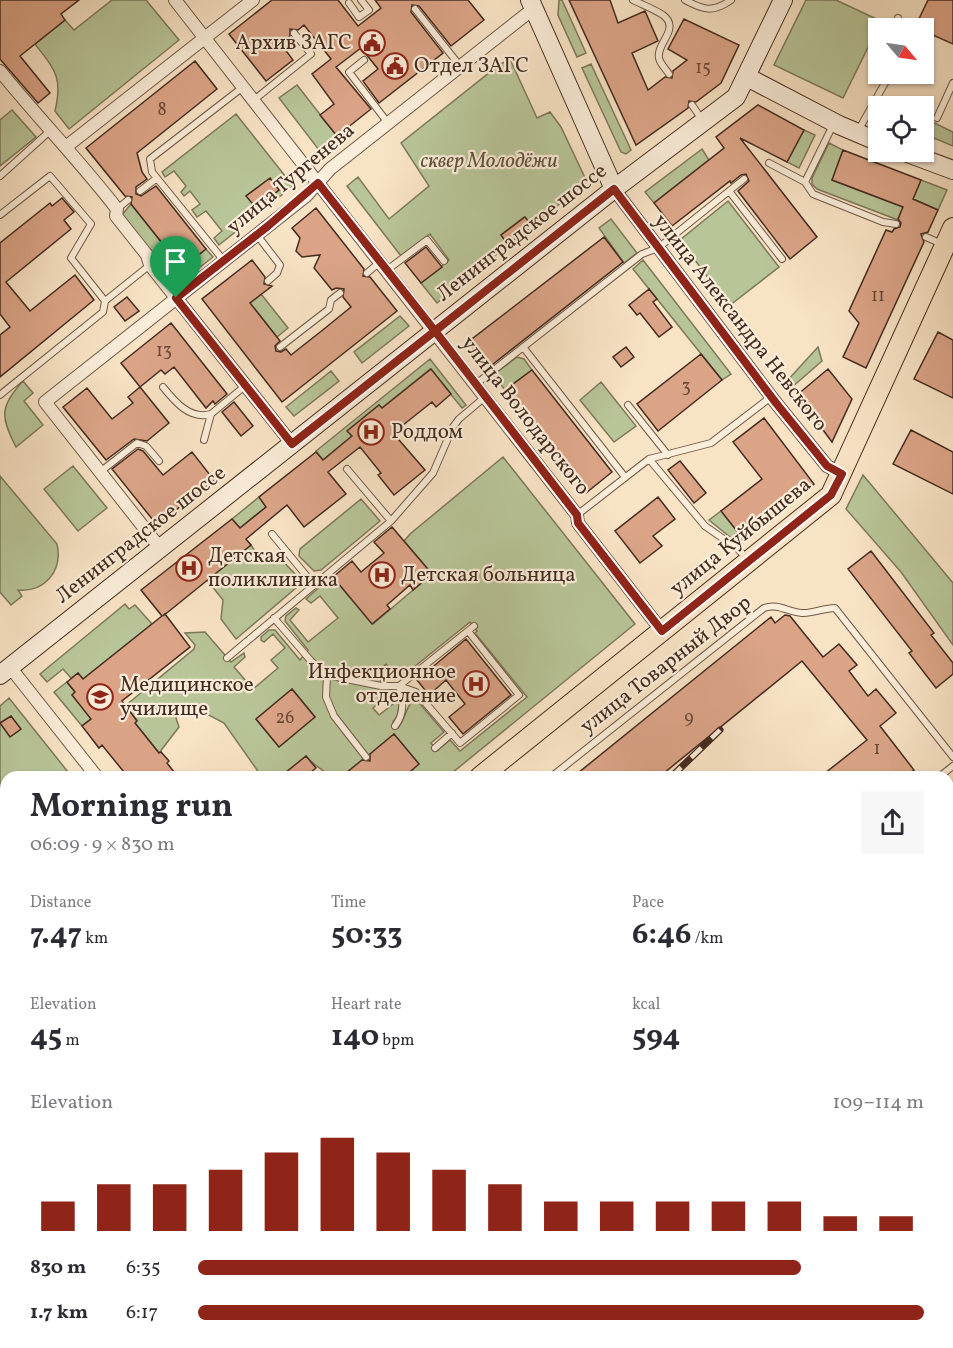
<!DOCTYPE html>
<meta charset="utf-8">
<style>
:root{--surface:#fff;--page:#f7f7f7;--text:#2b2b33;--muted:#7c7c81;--accent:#8f2418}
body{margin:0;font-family:Vollkorn,serif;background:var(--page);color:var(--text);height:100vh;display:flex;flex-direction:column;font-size:22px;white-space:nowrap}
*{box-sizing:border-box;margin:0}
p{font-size:20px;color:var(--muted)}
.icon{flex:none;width:33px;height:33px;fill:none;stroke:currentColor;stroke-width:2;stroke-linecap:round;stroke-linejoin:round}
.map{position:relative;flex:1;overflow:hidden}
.sheet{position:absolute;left:0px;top:771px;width:954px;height:578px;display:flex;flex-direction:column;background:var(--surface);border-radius:18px 18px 0 0;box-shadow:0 2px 4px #0004}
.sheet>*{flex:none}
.needle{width:39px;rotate:119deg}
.controls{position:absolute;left:868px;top:18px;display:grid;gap:12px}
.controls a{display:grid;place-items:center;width:66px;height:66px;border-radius:0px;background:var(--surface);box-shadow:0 2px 4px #0004;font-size:30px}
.pin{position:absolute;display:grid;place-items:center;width:51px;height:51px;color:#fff;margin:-62px -26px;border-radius:50% 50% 50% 0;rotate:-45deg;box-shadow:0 0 6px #0007}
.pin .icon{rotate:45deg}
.round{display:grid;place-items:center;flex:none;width:63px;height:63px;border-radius:0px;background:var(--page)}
.head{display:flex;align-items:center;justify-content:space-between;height:102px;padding:0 30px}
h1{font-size:33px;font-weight:700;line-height:45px}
.stats{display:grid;grid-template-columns:repeat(3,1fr);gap:9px;height:102px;padding:6px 30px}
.stats div{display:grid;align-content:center}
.stats b{font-size:30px;font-weight:700}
.stats small{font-size:16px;font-weight:400}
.stats p{font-size:16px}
.chart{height:168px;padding:12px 30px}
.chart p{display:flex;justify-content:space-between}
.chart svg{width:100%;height:108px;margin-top:6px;stroke:var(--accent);stroke-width:6}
ul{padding:0 30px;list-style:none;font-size:20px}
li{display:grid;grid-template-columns:96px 72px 1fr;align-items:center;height:45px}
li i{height:15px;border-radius:8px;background:var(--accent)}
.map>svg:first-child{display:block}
.green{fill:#b8c598;stroke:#7e785c;stroke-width:1.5;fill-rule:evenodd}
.building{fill:#dba487;stroke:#442b1f;stroke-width:1.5}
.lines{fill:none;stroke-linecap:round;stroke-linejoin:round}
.lane-casing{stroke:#715948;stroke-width:8}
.street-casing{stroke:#715948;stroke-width:14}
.secondary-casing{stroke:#442b1f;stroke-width:20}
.primary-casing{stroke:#442b1f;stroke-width:22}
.lane{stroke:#faedd9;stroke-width:6}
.street{stroke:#faedd9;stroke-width:12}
.secondary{stroke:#faedd9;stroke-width:18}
.primary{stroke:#f8e3c5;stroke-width:20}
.rail-casing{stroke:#442b1f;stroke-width:7}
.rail{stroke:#faedd9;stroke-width:4.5;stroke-dasharray:14;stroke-linecap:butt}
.route-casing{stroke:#fff;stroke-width:12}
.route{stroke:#8f2418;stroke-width:8}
.labels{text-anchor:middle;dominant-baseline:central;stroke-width:4.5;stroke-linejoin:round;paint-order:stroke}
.number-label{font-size:18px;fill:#6a4939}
.poi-label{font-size:21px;fill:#442b1f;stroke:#faedd9;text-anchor:start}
.park-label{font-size:21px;font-style:italic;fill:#61523d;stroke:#faedd9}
.street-label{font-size:21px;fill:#442b1f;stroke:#faedd9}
</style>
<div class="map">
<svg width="953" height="1348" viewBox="0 0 953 1348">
<rect width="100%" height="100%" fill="#f8e3c5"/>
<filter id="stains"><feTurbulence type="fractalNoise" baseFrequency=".00333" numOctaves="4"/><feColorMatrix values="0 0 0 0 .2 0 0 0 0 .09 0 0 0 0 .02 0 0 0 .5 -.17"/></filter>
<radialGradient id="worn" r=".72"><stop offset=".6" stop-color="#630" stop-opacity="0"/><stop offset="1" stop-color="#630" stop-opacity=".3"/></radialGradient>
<path class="green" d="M112 0H146L179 40 69 129 55 111C63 77 55 70 35 44L65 20 74 30Z
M559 0H562L586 53 577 57 558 15Z
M806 0H836L881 21 843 98 774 65Z
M510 59 537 118 550 112 561 127 587 182 532 226 524 217 501 235 508 245 437 303 421 283 449 260 430 234 401 256 347 186 358 177 389 219 429 186 401 143 499 65Z
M591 64 631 150 626 154 621 152 582 68Z
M297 85 337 136 319 150 279 98Z
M12 110 36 137 0 166V120Z
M236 114 293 186 219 245 214 238 222 231 206 211 197 217 192 210 200 204 190 191 184 196 181 192 186 186 174 171 165 177 162 172Z
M924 118 953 132V146L924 134Z
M804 130 815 135 799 168 787 162Z
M829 143 843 150 832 180 903 207 898 220 817 189 812 184V178Z
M702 149 709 160 654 203 645 192Z
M921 180 947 190 938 210 913 199Z
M728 201 779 267 729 306 680 240Z
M131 204 182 268 206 249 213 257 176 286 121 216Z
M611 219 637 253 624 263 599 228Z
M643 260 731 374 722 380 633 269Z
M261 294 288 328 277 337 250 303Z
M400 316 409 326 362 363 354 352Z
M818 347 822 361 791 388 786 382Z
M517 357 524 359 532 370 505 390 493 375Z
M430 359 466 405 462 408 430 369 382 408 379 405 348 430 352 436 323 460 316 451Z
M331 371 339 381 294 416 286 407Z
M23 381 33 393 24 401 43 425 16 447C0 416 0 406 23 381Z
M601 382 636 426 614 442 580 400Z
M503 457 635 624 447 777H404L419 764 394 734 348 772 352 777H330C322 768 315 767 306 756L287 772 290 777H262L224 723 188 704 179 708 176 718 179 727 159 753 135 723 137 720 125 706 194 649 195 645 185 633 205 632 231 662 244 653 245 657 234 667 253 689 278 668 271 660 285 648 273 634 264 642 261 640V637L269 630H275L300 660 308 650 285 621 286 616 296 608 299 610 290 620 308 642 338 618 320 596 311 603 306 599 332 576 373 624 432 574 404 541 410 534ZM470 622 477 631 475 633 527 697 460 751 450 740 437 751 431 743 444 732 415 698C407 703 405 720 398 728L393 722 397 717 400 702 397 701 379 715 373 708 380 702 381 668 386 664 393 673 404 675ZM292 689 315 717 279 747 256 719Z
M73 466 107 508 78 531 44 489Z
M863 475 953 583V645L901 572 846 509Z
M0 476 57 544C63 571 45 592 18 590L22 596 11 605 0 592Z
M259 497 266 507 240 528 232 519Z
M361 499 380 521 321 570 314 571 299 556 300 549Z
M721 511 744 540 735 541 709 520Z
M251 545 257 554 278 556 295 574 299 583 297 587 236 639 221 619 223 600 207 580Z
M125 604 129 609 135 605 152 624 83 679 78 673 71 678 63 669 47 682 40 674Z
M67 682 75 692 72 695 103 709 82 726 54 692Z
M9 698 72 777H6V894L0 898V706Z"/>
<path class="building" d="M0 0H79L61 14 65 20 20 56 50 93 38 103 0 59Z
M272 0H338L358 26 381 8 375 0H468L484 20 451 46 419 6 412 5 411 12 443 53 379 103 363 81 378 69 361 48 336 67 371 109 337 136 320 115 334 104 312 74 331 59 304 25 298 30 290 29V36L281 44 293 60 266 81 229 34Z
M569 0H610L618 23 645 11 658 41 632 53 648 90 665 77 672 78 673 71 687 60 668 49 684 19 739 45 721 83 696 102 689 101 688 108 636 145Z
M928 0H953V44L924 31V28L915 27Z
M195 61 217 89 137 153 142 172 147 179 136 187V194L141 196 156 186 206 249 182 268 131 204 132 197 125 196 86 148Z
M758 105 804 130 787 162 740 138 817 237 790 259 738 191 749 181 746 174 741 175 731 183 730 181 672 226 654 203 724 148 716 137Z
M843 150 921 180 913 199 938 210 928 232 921 234 924 242 866 368 843 357 859 323 849 311 886 230 892 232 894 229 900 227 901 223 898 219 903 207 832 180Z
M270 178 279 190 256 208 246 196Z
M62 198 74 212 64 220 71 229 6 282 30 311 75 275 94 300 0 377V335L10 327 0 314V243L50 203 52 206Z
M316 208 364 269 363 276 370 277 397 311 282 402 202 299 252 260 265 277 264 284 272 286 250 303 280 341 275 346 276 351 281 352 286 349 291 355 324 329 351 307 343 297 344 289 336 288 332 290 314 268 320 255 302 257 296 251 300 238 292 228Z
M525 217 532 226 508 245 501 235Z
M604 237 623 262 488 368 468 342Z
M426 247 442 267 421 283 405 263Z
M649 289 657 299 653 302 672 327 659 337 640 313 637 315 629 305Z
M127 297 139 311 125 321 114 307Z
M171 323 227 394 215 404 213 401 206 408 174 367 165 374 161 370 140 387 121 363Z
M938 332 953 340V398L914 379Z
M626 347 634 357 621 367 613 357Z
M701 354 722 380 658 431 637 404Z
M431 369 451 394 436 407 432 402 393 433 425 470 394 495 378 475 381 473 360 447 328 472 346 494 304 527 287 505 246 539 251 545 163 616 165 614 190 647 122 701 137 721 135 723 159 753 161 752 169 761 167 763 178 777H128L102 745 99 748 82 726 91 719 72 695 75 692 67 682 78 673 83 679 162 616 141 590 232 519 240 528 266 507 259 497 316 452 323 460 352 436 347 431 379 405 382 408Z
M828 369 852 399 832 442 797 395Z
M532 370 612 472 586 493 505 390Z
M140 387 169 423 147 441 134 439 106 460 63 407 87 388 112 419 133 403 128 397Z
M234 402 253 426 241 436 222 412Z
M764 418 814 484 744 540 721 511 762 479 733 442Z
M911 430 953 452V494L893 464Z
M138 449 143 451 163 475 192 452 214 480 157 525 112 469Z
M680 461 706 493 694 503 668 470Z
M658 497 675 519 653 536 662 546 640 563 615 531Z
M392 527 432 574 413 590 410 585 387 605 390 609 372 624 333 577 352 561 361 572 384 553 374 542Z
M871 551 934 633 931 635 953 663V674L936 688 909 653 912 651 848 569Z
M785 615 790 616 823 657 839 644 857 665 849 671 868 696 876 689 896 713 880 726 914 770 905 777H820L867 740 802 661 659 777H573L771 617 775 623Z
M466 639 511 695 463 734 449 717 465 704 446 680 429 695 417 680Z
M292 689 315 717 279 747 256 719Z
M11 716 21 729 10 737 0 723Z
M394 734 419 764 404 777H341L362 760 370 761V754Z
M306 756 316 768 305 777H280Z"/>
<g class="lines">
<g class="lane-casing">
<path id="lane" d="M633 0C643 5 654 9 663 15 681 29 656 43 659 58 660 64 666 69 669 74
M685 0C703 10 713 13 731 0
M349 3 359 17 369 10 361 0
M415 9 460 66
M898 18 899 28
M364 60 349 72 388 123
M254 100 311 54 294 33
M692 105 703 121
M937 118 953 83
M858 131 890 74
M769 163 805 182 813 194 883 222 896 224
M0 176 51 130
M805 182 834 123
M140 191 157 178
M729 191 782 259
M117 209 128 200
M0 215 50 176 91 224 71 258 105 301
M257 235 280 265 277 273 268 281
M926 237 942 244
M224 261 152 172 150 159 243 87
M387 270 427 240 444 261
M367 273 380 262
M280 347 329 309 331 300 340 293
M523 347 625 477
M476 384 642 254 658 248 744 179
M163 387C175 402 190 420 211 414
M0 395 103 312 105 301 150 265
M628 405 668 455
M204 440 211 414 245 386
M649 459 705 526 738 549 747 559
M347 469 391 521
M100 472 137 443 146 446 159 461
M577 515 649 459 711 443 771 397
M272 534 314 585
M274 618 311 661 327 675 381 686H399L416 692 460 743 519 695 468 631
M227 658 391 521 433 473 453 427 459 419 485 397
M327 675 326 697 334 716 366 757
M395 726C405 713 403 701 399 686L474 626
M435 748 452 733
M551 777 764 608C779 603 787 612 802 613 811 614 824 608 835 608L953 757
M939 777 953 766
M948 947H953
M948 970 953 963
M948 1006 953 1013
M948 1073 953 1069
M0 1120 6 1116
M0 1243 6 1237
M0 1334 6 1326
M519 1342 523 1348
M116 1348 123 1342
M376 1348 377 1342
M466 1348 472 1342"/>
</g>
<g class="street-casing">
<path id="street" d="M175 0 577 515 578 523 662 631
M0 71C38 118 80 161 117 209L116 216 147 255 150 265 292 444
M67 146 253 0
M614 189 776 403 827 466 842 474
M160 548 45 402 306 196 330 169 533 9 534 2
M10 667 97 777
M0 916 6 912
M0 996 6 1003"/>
</g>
<g class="secondary-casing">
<path id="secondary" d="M530 0 614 189
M747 77 839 125 879 142
M905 152 953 170
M0 675 614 189 736 97 783 0"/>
</g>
<g class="primary-casing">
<path id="primary" d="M480 777 831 495 953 228
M0 1162 6 1157"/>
</g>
<use href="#lane" class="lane"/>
<use href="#street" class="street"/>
<use href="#secondary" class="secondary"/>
<use href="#primary" class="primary"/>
<g class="rail-casing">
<path id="rail" d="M671 777 720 730
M948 1242 953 1238
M0 1287 6 1279
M948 1320 953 1316
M1 1348 6 1342
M74 1348 81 1342
M196 1348 204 1342
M212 1348 220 1342
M236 1348 244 1342
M267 1348 276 1342
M291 1348 301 1342
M314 1348 326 1342
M366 1348 379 1342
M480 1348 486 1342
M728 1348 739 1342
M785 1348 793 1342
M905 1348 913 1342
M946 1348 953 1343"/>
</g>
<use href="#rail" class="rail"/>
</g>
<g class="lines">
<g class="route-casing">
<path id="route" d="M176 298 292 444 435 331 577 515 578 523 662 631 831 495 842 474 827 466 776 403 614 189 435 331 318 183 268 226 176 298"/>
</g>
<use href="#route" class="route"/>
</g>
<defs>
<g id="civic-ring" transform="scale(1.35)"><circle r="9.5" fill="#faedd9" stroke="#8f2418" stroke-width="1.5"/><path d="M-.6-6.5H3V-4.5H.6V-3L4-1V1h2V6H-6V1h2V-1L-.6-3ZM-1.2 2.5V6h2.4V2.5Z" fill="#8f2418"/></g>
<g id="hospital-ring" transform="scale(1.35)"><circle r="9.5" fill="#faedd9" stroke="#8f2418" stroke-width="1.5"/><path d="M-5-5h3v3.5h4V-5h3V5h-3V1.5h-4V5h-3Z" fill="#8f2418"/></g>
<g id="university-ring" transform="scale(1.35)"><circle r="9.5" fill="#faedd9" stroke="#8f2418" stroke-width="1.5"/><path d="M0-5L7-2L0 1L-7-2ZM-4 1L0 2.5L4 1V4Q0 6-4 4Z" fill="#8f2418"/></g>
</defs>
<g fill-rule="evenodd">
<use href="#civic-ring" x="372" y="43"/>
<use href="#civic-ring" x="395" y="66"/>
<use href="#hospital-ring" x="371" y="432"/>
<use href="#hospital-ring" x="189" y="568"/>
<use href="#hospital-ring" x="382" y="575"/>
<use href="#hospital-ring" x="476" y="684"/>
<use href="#university-ring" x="100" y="697"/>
</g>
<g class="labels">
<g class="number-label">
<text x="703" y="68">15</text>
<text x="162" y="110">8</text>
<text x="878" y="296">11</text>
<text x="164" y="351">13</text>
<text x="686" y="387">3</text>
<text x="285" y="718">26</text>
<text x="689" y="718">9</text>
<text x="877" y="749">1</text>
</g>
<g class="poi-label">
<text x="352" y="43" text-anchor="end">Архив ЗАГС</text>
<text x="414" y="66">Отдел ЗАГС</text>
<text x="391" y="432">Роддом</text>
<text x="208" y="556">Детская<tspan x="208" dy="24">поликлиника</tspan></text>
<text x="401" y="575">Детская больница</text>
<text x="456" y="672" text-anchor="end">Инфекционное<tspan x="456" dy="24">отделение</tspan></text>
<text x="120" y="685">Медицинское<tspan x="120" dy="24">училище</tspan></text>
</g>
<g class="park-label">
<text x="489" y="161">сквер Молодёжи</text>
</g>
<g class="street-label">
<text transform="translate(291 179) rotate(-40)">улица Тургенева</text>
<text transform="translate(522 233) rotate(-38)">Ленинградское шоссе</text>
<text transform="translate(740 323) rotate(52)">улица Александра Невского</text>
<text transform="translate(525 416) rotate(52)">улица Володарского</text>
<text transform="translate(141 535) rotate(-38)">Ленинградское шоссе</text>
<text transform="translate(741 537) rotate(-39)">улица Куйбышева</text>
<text transform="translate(666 665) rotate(-38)">улица Товарный Двор</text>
</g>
</g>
<rect width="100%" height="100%" filter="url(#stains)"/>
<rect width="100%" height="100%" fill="url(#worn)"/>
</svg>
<div class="controls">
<a><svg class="needle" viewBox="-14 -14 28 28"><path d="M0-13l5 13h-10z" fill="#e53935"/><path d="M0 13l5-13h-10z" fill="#7c7c81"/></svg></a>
<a><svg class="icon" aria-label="locate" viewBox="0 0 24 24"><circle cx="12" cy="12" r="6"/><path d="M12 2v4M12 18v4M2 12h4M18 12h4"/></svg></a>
</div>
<div class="pin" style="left:176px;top:298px;background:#1e9e55"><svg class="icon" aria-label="arrive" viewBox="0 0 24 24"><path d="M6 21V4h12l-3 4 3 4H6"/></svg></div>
<section class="sheet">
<div class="head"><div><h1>Morning run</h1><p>06:09 · 9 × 830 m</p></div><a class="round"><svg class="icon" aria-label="share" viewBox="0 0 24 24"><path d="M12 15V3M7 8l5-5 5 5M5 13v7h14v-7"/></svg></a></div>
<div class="stats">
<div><p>Distance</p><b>7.47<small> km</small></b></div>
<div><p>Time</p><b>50:33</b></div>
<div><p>Pace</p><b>6:46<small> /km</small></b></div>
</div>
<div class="stats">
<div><p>Elevation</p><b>45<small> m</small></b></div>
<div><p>Heart rate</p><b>140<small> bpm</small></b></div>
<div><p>kcal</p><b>594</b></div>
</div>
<div class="chart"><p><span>Elevation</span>109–114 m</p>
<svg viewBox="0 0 160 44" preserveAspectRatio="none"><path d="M5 44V32M15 44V25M25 44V25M35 44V19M45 44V12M55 44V6M65 44V12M75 44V19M85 44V25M95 44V32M105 44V32M115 44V32M125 44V32M135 44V32M145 44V38M155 44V38"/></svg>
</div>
<ul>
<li><b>830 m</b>6:35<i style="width:83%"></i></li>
<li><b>1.7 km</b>6:17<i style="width:100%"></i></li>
</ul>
</section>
</div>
